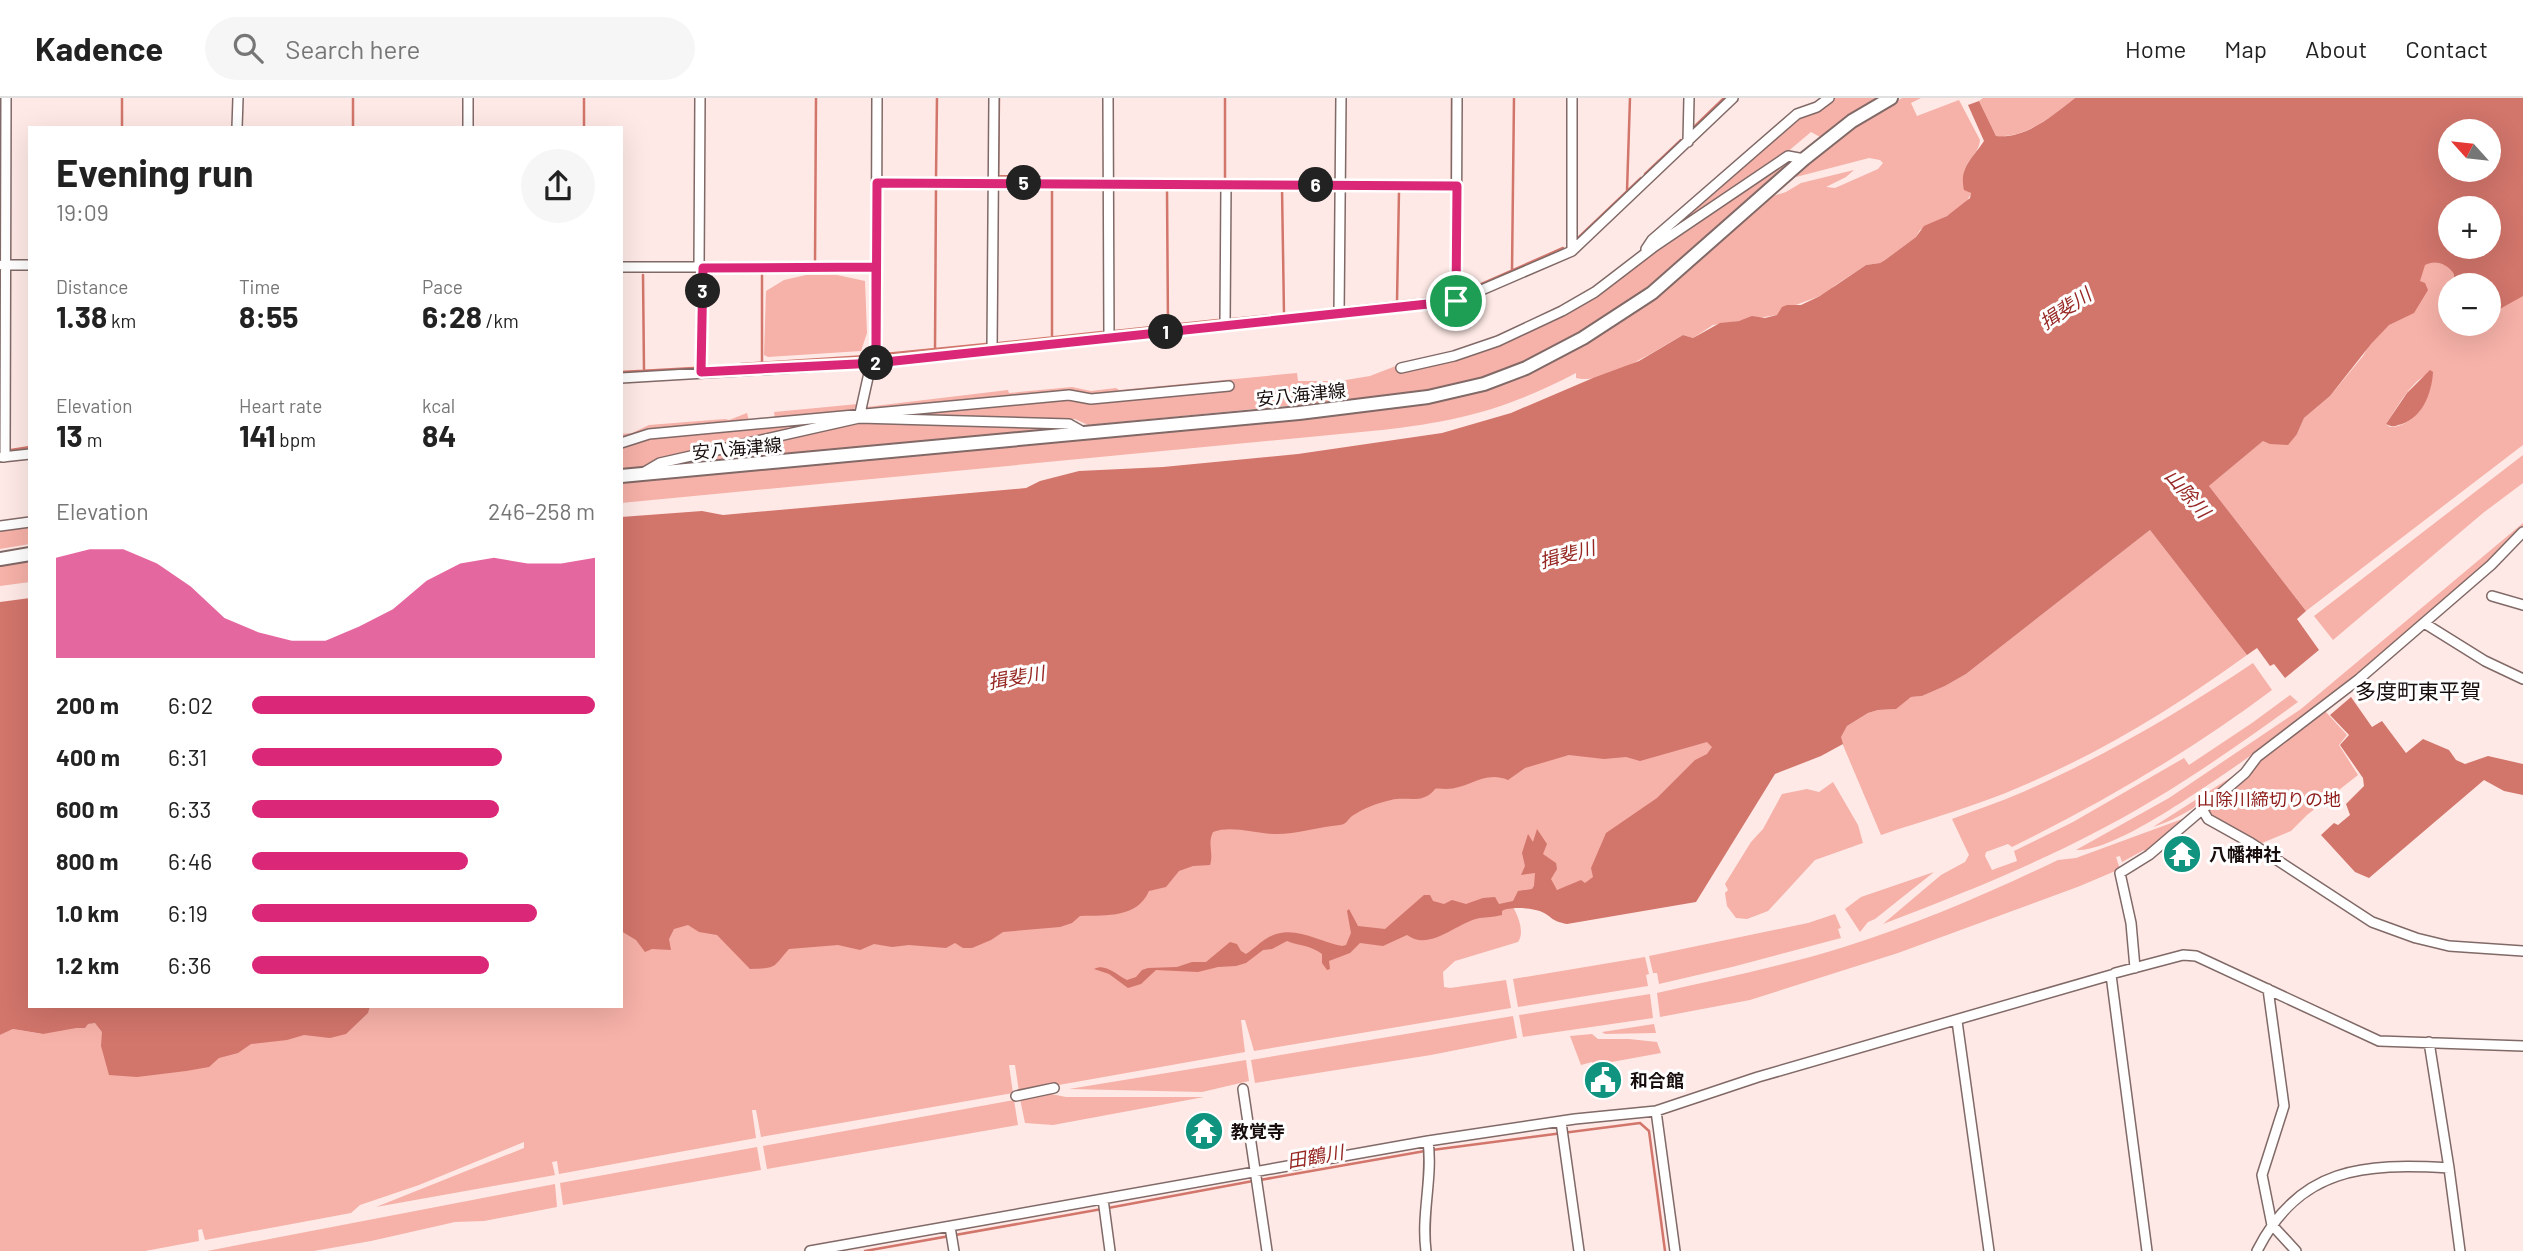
<!DOCTYPE html>
<meta charset="utf-8">
<style>
:root{--surface:#fff;--page:#f6f6f6;--text:#222;--muted:#767676;--line:#e0e0e0;--accent:#db2777}
body{margin:0;font-family:Barlow,"Noto Sans JP",sans-serif;background:var(--page);color:var(--text);height:100vh;display:flex;flex-direction:column;font-size:26px;white-space:nowrap}
*{box-sizing:border-box;margin:0}
p{font-size:23px;color:var(--muted)}
.icon{flex:none;width:38px;height:38px;fill:none;stroke:currentColor;stroke-width:2;stroke-linecap:round;stroke-linejoin:round}
.map{position:relative;flex:1;overflow:hidden}
.panel{position:absolute;left:28px;top:28px;width:595px;height:882px;display:flex;flex-direction:column;background:var(--surface);border-radius:0px;box-shadow:0 7px 28px #0002}
.panel>*{flex:none}
.needle{width:46px;rotate:297deg}
.controls{position:absolute;left:2438px;top:21px;display:grid;gap:14px}
.controls a{display:grid;place-items:center;width:63px;height:63px;border-radius:50%;background:var(--surface);box-shadow:0 7px 28px #0002;font-size:35px}
.pin{position:absolute;display:grid;place-items:center;width:60px;height:60px;color:#fff;margin:-30px;border:4px solid #fff;border-radius:50%;box-shadow:0 2px 7px #0007}
.km{position:absolute;width:35px;height:35px;margin:-18px;border-radius:50%;background:#222;color:#fff;font-size:19px;line-height:35px;text-align:center}
.round{display:grid;place-items:center;flex:none;width:74px;height:74px;border-radius:37px;background:var(--page)}
.head{display:flex;align-items:center;justify-content:space-between;height:119px;padding:0 28px}
h1{font-size:38px;font-weight:700;line-height:52px}
.figures{display:grid;grid-template-columns:repeat(3,1fr);gap:10px;height:119px;padding:7px 28px}
.figures div{display:grid;align-content:center}
.figures b{font-size:30px;font-weight:700}
.figures small{font-size:19px;font-weight:400}
.figures p{font-size:19px}
.chart{height:196px;padding:14px 28px}
.chart p{display:flex;justify-content:space-between}
.chart svg{width:100%;height:126px;margin-top:7px;fill:var(--accent);opacity:.7}
ul{padding:0 28px;list-style:none;font-size:23px}
li{display:grid;grid-template-columns:112px 84px 1fr;align-items:center;height:52px}
li i{height:18px;border-radius:9px;background:var(--accent)}
header{display:flex;align-items:center;gap:42px;box-sizing:border-box;height:98px;padding:0 35px;background:var(--surface);border-bottom:2px solid var(--line)}
header strong{font-size:33px}
nav{display:flex;gap:38px;margin-inline-start:auto;font-size:24px}
.search{width:490px;height:63px;background:var(--page);display:flex;align-items:center;gap:18px;box-sizing:border-box;padding:0 24px;border-radius:38px;color:var(--muted);font-size:26px}
.map>svg:first-child{display:block}
.green{fill:#f6b1a8;fill-rule:evenodd}
.water{fill:#d2756b;fill-rule:evenodd}
.lines{fill:none;stroke-linecap:round;stroke-linejoin:round}
.stream{stroke:#d2756b;stroke-width:2.5}
.street-casing{stroke:#806966;stroke-width:12}
.secondary-casing{stroke:#806966;stroke-width:16}
.street{stroke:#fff;stroke-width:9}
.secondary{stroke:#fff;stroke-width:12}
.route-casing{stroke:#fff;stroke-width:14}
.route{stroke:#db2777;stroke-width:9}
.labels{text-anchor:middle;dominant-baseline:central;stroke-width:6;stroke-linejoin:round;paint-order:stroke}
.street-label{font-size:18px;fill:#160d0c;stroke:#fff}
.park-label{font-size:18px;fill:#8e1e1b;stroke:#fff}
.poi-label{font-size:18px;font-weight:bold;fill:#160d0c;stroke:#fff;text-anchor:start}
.water-label{font-size:19px;font-style:italic;fill:#962723;stroke:#fff}
.quarter-label{font-size:21px;fill:#160d0c;stroke:#fff}
</style>
<header>
<strong>Kadence</strong>
<div class="search"><svg class="icon" aria-label="search" viewBox="0 0 24 24"><circle cx="10" cy="10" r="6"/><path d="M15 15l6 6"/></svg>Search here</div>
<nav><a>Home</a><a>Map</a><a>About</a><a>Contact</a></nav>
</header>
<div class="map">
<svg width="2523" height="1153" viewBox="0 0 2523 1153">
<rect width="100%" height="100%" fill="#fee9e6"/>
<path class="green" d="M1835 0H1882L1822 40 1811 34 1766 72 1732 90 1658 142 1799 19 1818 12Z
M1902 0H1921L1911 5 1917 18 1959 2 1980 42C1979 61 1951 67 1971 96L1965 106 1956 113 1920 132 1916 139 1885 162 1880 165 1866 167 1834 188 1828 195 1793 208 1777 217 1713 227 1693 240 1683 237C1659 250 1603 288 1576 280V275C1507 311 1459 323 1382 332L621 405V383L1313 319C1368 313 1424 309 1477 294 1594 261 1684 175 1773 98L1786 94 1801 85 1854 72 1846 79 1826 89 1835 90 1878 71 1883 65 1880 62 1869 60 1796 79 1797 75 1854 28Z
M1983 0H2075C2052 18 2027 40 1996 38L1979 3Z
M1788 64 1792 65C1715 132 1642 204 1551 252 1510 273 1465 285 1419 295L1088 327 1075 321 883 319V316L1088 298 869 313 866 309 1008 292 1009 295 1072 289 1091 293 1116 290 1119 292 1297 275 1298 283H1340L1370 278 1401 266 1500 246 1534 231 1565 215 1736 95Z
M2523 79V347L2306 513 2209 388 2264 342 2297 336 2304 320 2330 298 2363 258 2409 175 2450 149H2488V110ZM2450 187H2488V226H2450ZM2432 274C2433 298 2416 329 2390 329L2386 326C2399 307 2411 282 2432 274Z
M806 177H837L865 183 867 235 861 253 768 259 764 257 766 193 784 182Z
M858 306 852 314 775 321 774 314Z
M747 315 749 323 621 342V336L632 335 649 327 725 321 729 322Z
M842 320 661 362 640 370 621 371V347L634 346 651 339Z
M861 325 1066 328 1069 330 668 369V367Z
M2523 357V385L2483 415 2333 542 2314 518Z
M2523 425V429C2489 466 2452 497 2414 530 2341 592 2266 650 2185 702 2160 718 2104 754 2076 752L2169 700 2301 611Z
M30 426V446L0 451V431Z
M2150 432 2247 557C2177 608 2102 654 2022 688 1977 708 1928 721 1881 737L1840 640 1847 628 1868 615 1878 612 1895 611 1911 599 1922 598 1945 588 1966 576Z
M30 462V484L0 488V466Z
M2253 565 2272 592C2191 653 2103 704 2012 749L2008 746 1986 754 1985 758 1992 772 2017 763 2014 753 2073 724 2184 660 2189 667 2252 625 2290 597 2298 604C2232 652 2165 699 2092 736 2025 771 1953 799 1883 826L1941 777 1965 764 1969 757 1952 721C1975 712 2000 704 2023 694 2103 659 2180 614 2253 565Z
M2325 613 2347 637 2339 647 2358 677 2307 717 2291 733 2262 745 2207 716 2206 712 2237 679Z
M1747 640 1596 781 1565 793 1553 791 1513 809C1518 818 1525 834 1518 844L1455 863 1443 874 1444 889 1450 890 1506 882 1511 910 1254 953 1245 922H1241L1245 954 1019 994 1015 967H1009L1013 995 761 1039 756 1012H752L756 1040 559 1076 557 1063 552 1064 555 1077 376 1109 524 1050V1044L419 1087 360 1107 351 1115 205 1142 202 1131 198 1132 199 1143 145 1153H0V937L13 931 42 936 91 925 153 927 357 908H621V833L1201 729 1518 663 1699 642Z
M2247 669C2218 693 2189 718 2153 729Z
M1833 684 1858 727 1863 745 1815 762 1768 813 1747 821 1736 820 1727 808 1725 795 1728 792 1725 786 1751 744 1763 731 1782 696 1807 691 1819 694Z
M2185 720 2146 756 2144 752 2122 764 2120 758 2116 759 2120 771 2080 788 1898 855 1750 902 1660 919 1657 895C1720 881 1783 868 1844 849 1918 826 1989 795 2058 762L2076 760Z
M1934 774 1875 821 1868 824 1860 834 1845 811 1861 799Z
M1835 816 1841 830 1838 831 1841 840 1732 869 1659 886 1657 875H1653L1649 858 1808 825Z
M1645 859 1649 876 1646 877 1648 888 1518 909 1513 881Z
M1650 896 1653 920 1523 939 1519 917Z
M1513 918 1517 940 1431 957 1255 985 1251 962Z
M1654 926 1656 935 1605 936 1602 934Z
M1592 936 1598 941H1629L1657 944 1661 955 1595 967 1592 964 1581 967 1570 938Z
M1246 962 1249 983 1202 994 1069 991Z
M1051 996 1066 999H1204L1053 1027 1025 1025 1020 1001Z
M1014 1002 1018 1027 767 1071 763 1048Z
M757 1049 761 1072 563 1107 560 1085Z
M555 1086 557 1109 484 1123 455 1124 371 1143 314 1153H207Z"/>
<path class="water" d="M2075 0H2523V198L2489 217 2488 187H2454V176C2448 166 2435 161 2425 167L2420 183 2425 185 2428 192 2414 215 2389 227 2371 246 2330 298 2304 320 2297 336 2288 347 2270 346 2263 343 2209 388 2306 513 2297 521 2319 552 2285 580 2274 566 2270 568 2257 550 2247 557 2150 432 1966 576 1945 588 1922 598 1911 599 1896 611 1878 612 1868 615 1847 628 1841 639 1843 646 1821 658 1775 676 1696 804 1567 826C1551 823 1554 820 1542 814 1534 810 1510 808 1502 813V817C1494 819 1487 819 1480 820 1457 824 1430 854 1407 837L1383 848 1360 845 1350 855 1329 863 1330 871 1327 872 1322 865V856C1310 847 1300 848 1287 843L1272 851 1263 852 1246 865 1236 868 1218 869 1198 874 1156 872 1141 886 1128 890 1109 876 1094 871C1106 865 1116 877 1127 882L1136 879 1142 872 1148 870 1177 869 1192 864H1206L1230 844 1237 846 1241 853 1246 856C1254 851 1261 843 1269 839 1294 826 1318 844 1342 848L1346 847 1351 835 1347 813 1349 811 1358 828 1385 831 1424 797H1430L1433 803 1444 806 1452 802 1466 806 1483 800 1495 799 1499 806 1513 803 1518 793 1532 791 1534 788 1535 775 1521 777 1525 768 1522 755 1528 736 1533 744 1537 731 1547 746 1543 756 1556 765 1557 771 1551 781 1557 792 1581 782 1585 785 1593 779 1591 770 1606 735 1657 700 1695 662 1707 656 1712 649 1707 644 1640 663 1626 659 1604 661 1569 657 1525 670 1508 682C1484 672 1469 691 1446 691 1442 691 1439 690 1435 691 1423 707 1407 698 1391 702 1377 705 1364 710 1352 718 1347 722 1347 726 1340 727 1318 729 1297 736 1276 736 1255 736 1232 727 1213 734 1207 746 1214 755 1210 767L1193 768 1179 773 1166 789 1149 793C1137 820 1108 817 1080 818L1072 825 1060 829 1003 834 991 842 972 850H963L955 845 946 850 909 847 892 849 874 846 860 852 838 847 789 851C772 870 778 870 750 871L717 837 699 834 688 827 674 831 669 841 671 852 652 851 645 854 636 842 621 833V419L702 413 723 417 1026 390 1040 383 1079 373 1163 369 1298 356 1442 335 1511 315 1593 280 1639 263 1683 237 1693 240 1720 225 1739 223 1752 218 1765 220 1777 217 1782 209 1787 207H1801L1820 198 1866 167 1880 165 1885 162 1916 139 1924 128 1947 118 1970 100 1971 95 1964 92C1959 69 1972 61 1984 43L1968 7 1979 3 1996 38C2026 41 2052 18 2075 0ZM2488 33V72H2450V33ZM2488 110V149H2450V110Z
M2430 272 2433 274C2432 294 2423 319 2402 326 2394 328 2394 330 2386 326L2407 295Z
M30 500V908H370L368 915 346 936 330 940 304 937 287 942 251 946 238 955 219 960 209 969 186 973 137 979 109 977 101 948 102 934 95 925 88 926 85 930H76L43 936 13 931 0 937V504Z
M2351 599 2372 629 2382 623 2406 655 2423 641 2449 652 2456 662 2465 666 2488 658 2523 666V697L2504 693 2484 682 2369 780 2355 774 2321 737 2334 725 2338 727 2350 717 2346 706 2364 688 2363 680 2340 647 2349 637 2330 617Z"/>
<g class="lines">
<path class="stream" d="M999 0 998 78 1040 79
M1694 29 1724 0
M122 30V0
M353 30V0
M584 30V0
M1645 76 1681 42
M936 79 937 0
M1452 80V0
M1225 81V0
M1052 89V239
M1282 90 1284 216
M1167 92 1168 228
M1627 93 1630 0
M1578 140 1641 80
M815 166 816 0
M1512 173 1514 0
M762 175V265
M643 177 644 272
M1461 195 1563 150
M1397 204 1399 93
M1348 209 1449 198
M1232 221 1334 211
M1115 233 1218 222
M999 245 1102 234
M935 251 936 89
M885 256 986 246
M741 266 867 258
M707 269 733 267
M621 274 694 270
M11 352 30 349
M1432 1052 1640 1025 1649 1033 1665 1153
M1260 1082 1425 1053
M1108 1110 1253 1083
M865 1153 1102 1111"/>
<g class="street-casing">
<path id="street" d="M1108 0 1109 240
M237 30 238 0
M468 30V0
M1688 44 1689 0
M877 85 1457 88
M1646 151 1652 142 1797 16 1817 9 1829 0
M1572 153V0
M2 167H30
M621 169H876
M699 170 700 0
M1456 203 1457 0
M1339 216 1341 0
M1225 227 1226 87
M992 252 994 0
M1401 270 1454 258 1498 243 1562 213 1595 194 1655 148 1788 58 1804 61
M701 274 703 170
M621 280 876 265 1456 203 1572 153 1733 0
M859 320 869 275 876 265 877 0
M621 345 649 336 1069 297 1091 301 1229 288
M2 359 30 356
M5 359 6 0
M643 375 660 365 859 320 1069 326 1083 334
M0 428 30 424
M2492 498 2523 507
M2424 525 2485 563 2523 581
M2202 711 2208 721 2251 745 2372 824 2416 840 2449 848 2523 853
M2135 870 2131 825 2120 775 2149 757 2245 675 2257 659 2359 581 2491 467 2523 434
M2115 875 2183 857 2196 858 2379 943 2523 948
M2268 891 2284 1008 2262 1077 2272 1127 2296 1153
M1957 923 1989 1153
M2429 944 2449 1070 2460 1153
M1243 991 1267 1153
M1016 998 1054 990
M1656 1013 1675 1153
M1561 1024 1579 1153
M1103 1101 1110 1153
M950 1129 954 1153
M810 1153 1428 1043 1575 1021 1656 1013 1758 979 2111 877 2147 1153
M1426 1153C1421 1116 1433 1080 1428 1043
M2257 1153C2299 1069 2364 1065 2449 1070"/>
</g>
<g class="secondary-casing">
<path id="secondary" d="M621 378 1299 315 1428 299 1484 286 1526 270 1583 240 1652 195 1804 61 1852 23 1891 0
M0 461 30 456"/>
</g>
<use href="#street" class="street"/>
<use href="#secondary" class="secondary"/>
</g>
<g class="lines">
<g class="route-casing">
<path id="route" d="M1456 203 876 265V169L703 170 701 274 876 265 877 85 1457 88 1456 203"/>
</g>
<use href="#route" class="route"/>
</g>
<defs>
<g id="temple-disc" transform="scale(2.0125)"><circle r="9.5" fill="#10947f" stroke="#fff"/><path d="M0-6L5-2H3V0L6.5 2.5H4V6H1.5V3h-3V6H-4V2.5H-6.5L-3 0V-2H-5Z" fill="#fff"/></g>
<g id="civic-disc" transform="scale(2.0125)"><circle r="9.5" fill="#10947f" stroke="#fff"/><path d="M-.6-6.5H3V-4.5H.6V-3L4-1V1h2V6H-6V1h2V-1L-.6-3ZM-1.2 2.5V6h2.4V2.5Z" fill="#fff"/></g>
</defs>
<g fill-rule="evenodd">
<use href="#temple-disc" x="2182" y="756"/>
<use href="#civic-disc" x="1603" y="982"/>
<use href="#temple-disc" x="1204" y="1033"/>
</g>
<g class="labels">
<g class="street-label">
<text transform="translate(1301 296) rotate(-6)">安八海津線</text>
<text transform="translate(737 350) rotate(-5)">安八海津線</text>
</g>
<g class="park-label">
<text x="2269" y="701">山除川締切りの地</text>
</g>
<g class="poi-label">
<text x="2209" y="756">八幡神社</text>
<text x="1630" y="982">和合館</text>
<text x="1231" y="1033">教覚寺</text>
</g>
<g class="water-label">
<text transform="translate(2065 210) rotate(-34)">揖斐川</text>
<text transform="translate(2188 395) rotate(49)">山除川</text>
<text transform="translate(1567 456) rotate(-15)">揖斐川</text>
<text transform="translate(1016 579) rotate(-10)">揖斐川</text>
<text transform="translate(1315 1058) rotate(-10)">田鶴川</text>
</g>
<g class="quarter-label">
<text x="2418" y="592">多度町東平賀</text>
</g>
</g>
</svg>
<div class="controls">
<a><svg class="needle" viewBox="-14 -14 28 28"><path d="M0-13l5 13h-10z" fill="#e53935"/><path d="M0 13l5-13h-10z" fill="#767676"/></svg></a>
<a>+</a>
<a>−</a>
</div>
<div class="pin" style="left:1456px;top:203px;background:#1e9e55"><svg class="icon" aria-label="arrive" viewBox="0 0 24 24"><path d="M6 21V4h12l-3 4 3 4H6"/></svg></div>
<b class="km" style="left:1166px;top:234px">1</b>
<b class="km" style="left:876px;top:265px">2</b>
<b class="km" style="left:703px;top:193px">3</b>
<b class="km" style="left:1024px;top:85px">5</b>
<b class="km" style="left:1316px;top:87px">6</b>
<section class="panel">
<div class="head"><div><h1>Evening run</h1><p>19:09</p></div><a class="round"><svg class="icon" aria-label="share" viewBox="0 0 24 24"><path d="M12 15V3M7 8l5-5 5 5M5 13v7h14v-7"/></svg></a></div>
<div class="figures">
<div><p>Distance</p><b>1.38<small> km</small></b></div>
<div><p>Time</p><b>8:55</b></div>
<div><p>Pace</p><b>6:28<small> /km</small></b></div>
</div>
<div class="figures">
<div><p>Elevation</p><b>13<small> m</small></b></div>
<div><p>Heart rate</p><b>141<small> bpm</small></b></div>
<div><p>kcal</p><b>84</b></div>
</div>
<div class="chart"><p><span>Elevation</span>246–258 m</p>
<svg viewBox="0 0 160 44" preserveAspectRatio="none"><path d="M0 44V9L10 6L20 6L30 11L40 19L50 30L60 35L70 38L80 38L90 33L100 27L110 17L120 11L130 9L140 11L150 11L160 9V44z"/></svg>
</div>
<ul>
<li><b>200 m</b>6:02<i style="width:100%"></i></li>
<li><b>400 m</b>6:31<i style="width:73%"></i></li>
<li><b>600 m</b>6:33<i style="width:72%"></i></li>
<li><b>800 m</b>6:46<i style="width:63%"></i></li>
<li><b>1.0 km</b>6:19<i style="width:83%"></i></li>
<li><b>1.2 km</b>6:36<i style="width:69%"></i></li>
</ul>
</section>
</div>
